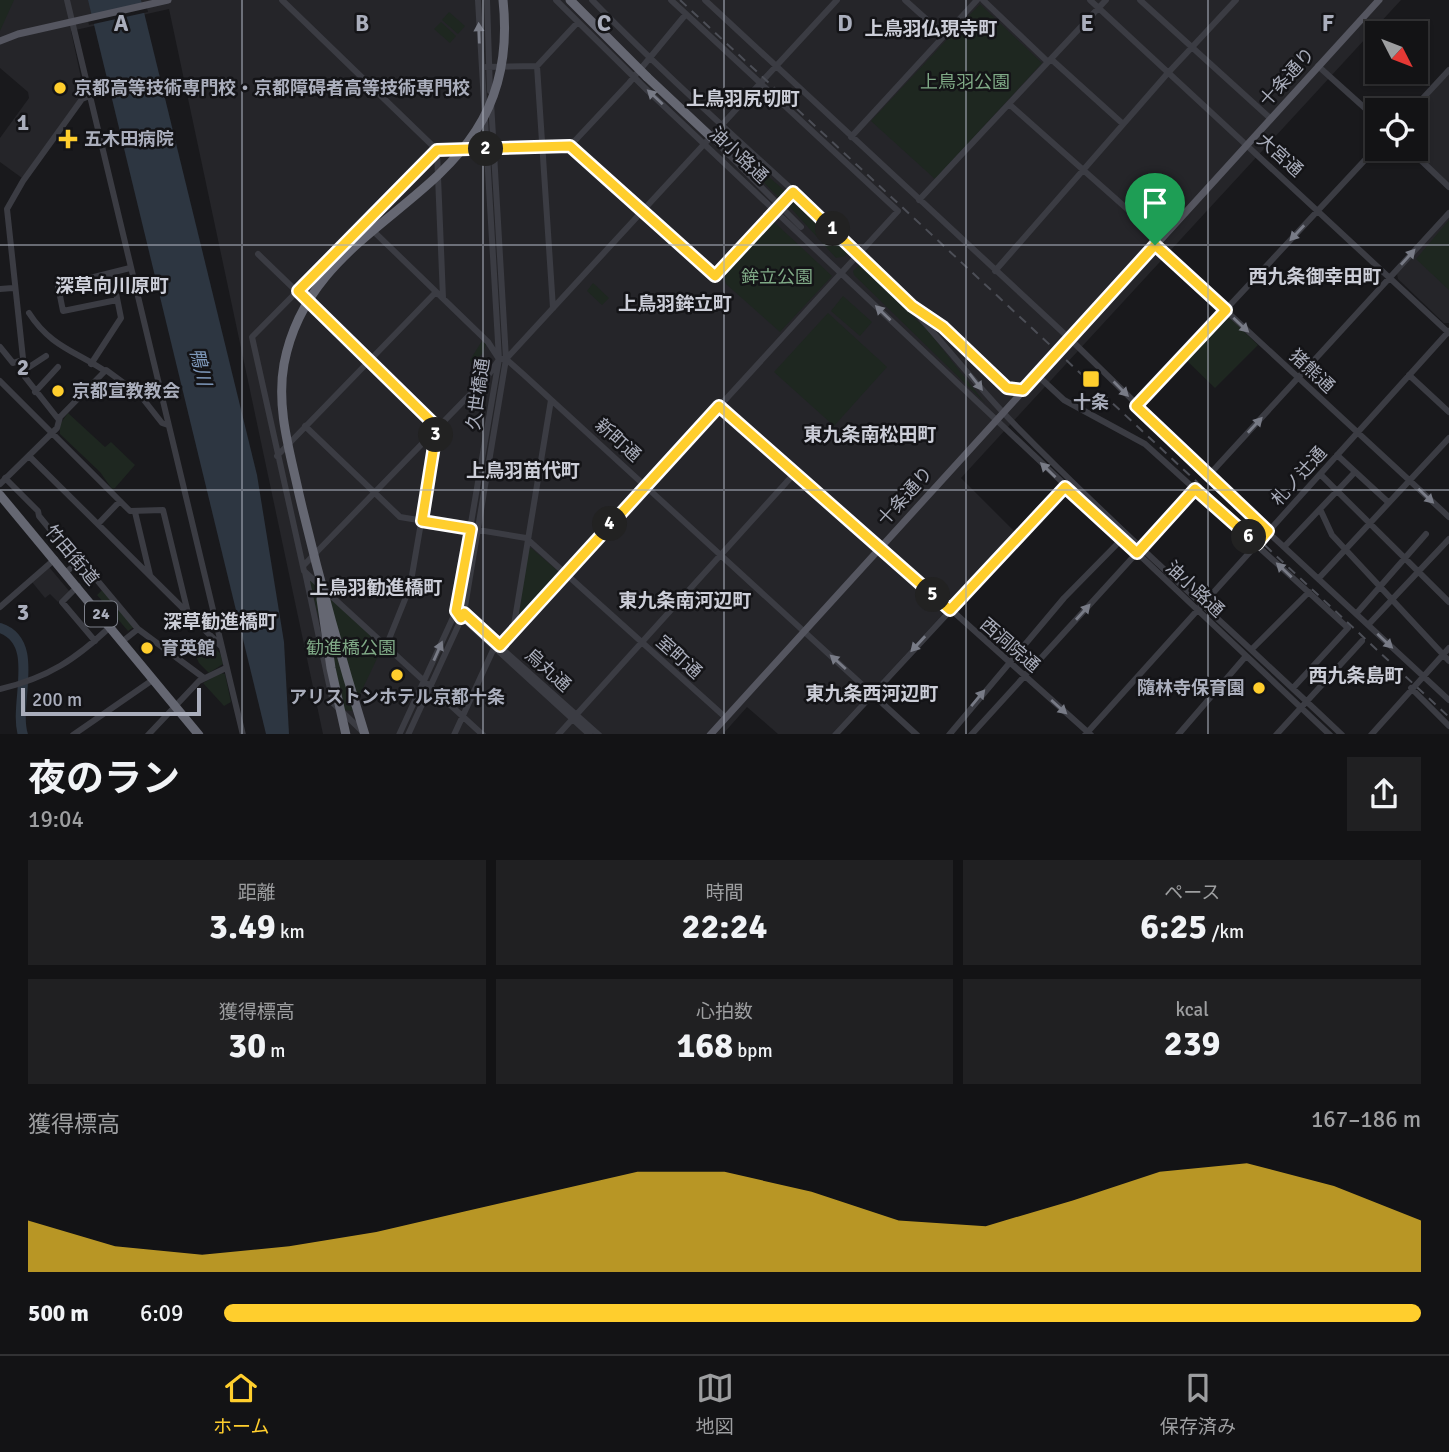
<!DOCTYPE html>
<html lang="ja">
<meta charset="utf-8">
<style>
:root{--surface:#131315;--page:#202022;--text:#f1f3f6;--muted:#9d9ea0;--line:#323234;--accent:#ffce2d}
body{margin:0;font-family:Signika,"Noto Sans JP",sans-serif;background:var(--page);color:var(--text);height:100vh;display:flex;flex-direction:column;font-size:26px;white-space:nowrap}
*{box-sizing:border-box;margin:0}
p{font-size:23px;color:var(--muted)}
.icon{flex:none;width:38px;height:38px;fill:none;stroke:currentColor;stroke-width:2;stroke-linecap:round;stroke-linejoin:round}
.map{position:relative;height:734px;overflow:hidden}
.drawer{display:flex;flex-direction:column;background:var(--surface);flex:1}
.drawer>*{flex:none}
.needle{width:46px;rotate:132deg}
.buttons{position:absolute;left:1365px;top:21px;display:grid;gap:14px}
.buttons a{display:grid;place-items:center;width:63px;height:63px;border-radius:0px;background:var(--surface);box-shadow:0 2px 5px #0004,0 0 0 2px var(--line);font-size:35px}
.scale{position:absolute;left:21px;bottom:18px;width:180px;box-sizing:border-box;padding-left:7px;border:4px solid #aaaebc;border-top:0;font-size:19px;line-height:24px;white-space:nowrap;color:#aaaebc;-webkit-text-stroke:5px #141417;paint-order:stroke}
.pin{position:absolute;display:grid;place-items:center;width:60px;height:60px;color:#fff;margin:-72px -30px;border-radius:50% 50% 50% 0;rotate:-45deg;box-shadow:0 0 7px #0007}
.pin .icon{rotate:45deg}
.km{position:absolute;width:35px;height:35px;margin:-18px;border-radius:50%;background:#222;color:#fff;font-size:19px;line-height:35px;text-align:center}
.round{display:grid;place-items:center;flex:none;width:74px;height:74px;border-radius:0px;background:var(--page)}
.overview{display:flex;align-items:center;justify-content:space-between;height:119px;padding:0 28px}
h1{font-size:38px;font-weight:700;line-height:52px}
.stats{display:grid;grid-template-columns:repeat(3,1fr);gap:10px;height:119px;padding:7px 28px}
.stats div{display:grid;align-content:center;border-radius:0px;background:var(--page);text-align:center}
.stats b{font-size:35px;font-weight:700}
.stats small{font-size:19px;font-weight:400}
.stats p{font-size:19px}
.chart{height:196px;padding:14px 28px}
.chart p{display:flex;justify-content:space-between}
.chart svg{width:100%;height:126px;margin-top:7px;fill:var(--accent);opacity:.7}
ul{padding:0 28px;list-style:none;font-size:23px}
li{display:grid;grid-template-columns:112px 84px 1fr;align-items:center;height:52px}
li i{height:18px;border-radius:9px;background:var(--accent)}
.tabs{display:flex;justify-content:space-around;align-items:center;height:98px;border-top:2px solid var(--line);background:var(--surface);font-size:19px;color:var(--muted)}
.tabs a{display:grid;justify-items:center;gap:4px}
.tabs .current{color:var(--accent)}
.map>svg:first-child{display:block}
.built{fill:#252529}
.green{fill:#1e2720}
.water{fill:#2d3641}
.pier{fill:#19191c}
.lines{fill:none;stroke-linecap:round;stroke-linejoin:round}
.river{stroke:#2d3641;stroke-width:10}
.minor{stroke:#3b3c43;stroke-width:6}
.major{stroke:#555660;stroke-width:7}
.highway{stroke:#656772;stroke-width:9}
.rail{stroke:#4c4e56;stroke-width:2;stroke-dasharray:9 7;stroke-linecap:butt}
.highway-bridge{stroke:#656772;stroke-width:9}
.oneway{fill:#787b86}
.route-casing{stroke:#fff;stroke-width:14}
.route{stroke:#ffce2d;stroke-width:9}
.grid{fill:none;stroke:#aaaebc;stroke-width:2;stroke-opacity:0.55}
.poi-dot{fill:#ffce2d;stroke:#141417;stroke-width:2.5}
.labels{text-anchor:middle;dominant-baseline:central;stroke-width:5;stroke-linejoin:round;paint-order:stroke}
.shield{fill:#141417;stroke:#7d808a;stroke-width:2}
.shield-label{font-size:16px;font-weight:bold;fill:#aaaebc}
.street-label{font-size:18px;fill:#aaaebc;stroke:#141417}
.park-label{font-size:18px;fill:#7fa986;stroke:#141417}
.poi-label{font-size:18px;font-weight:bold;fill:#aaaebc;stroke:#141417;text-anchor:start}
.neighbourhood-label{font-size:19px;font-weight:bold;fill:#ccced8;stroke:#141417}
.water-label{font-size:19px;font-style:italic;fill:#7e98ba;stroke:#141417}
.grid-label{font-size:23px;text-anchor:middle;font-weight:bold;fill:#aaaebc;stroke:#141417;stroke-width:5;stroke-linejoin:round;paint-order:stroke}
</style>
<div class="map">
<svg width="1449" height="735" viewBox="0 0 1449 735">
<rect width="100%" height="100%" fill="#19191c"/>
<path class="built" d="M0 0H1401L961 478 1017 534 832 734H778L747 707 723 734H323L169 9 71 31 84 92 22 178 0 162V138L29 98 28 92 0 68Z
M1449 74V183L1412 149H1416V110Z
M1449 216V323H1444L1398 279 1397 274Z
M49 567 70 592 58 602 50 594 45 598 32 582Z"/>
<path class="green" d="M0 0H14L0 31Z
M980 4 1042 63 935 179 871 121Z
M449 12 465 26 458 34 442 20Z
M441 22 456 36 450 43 434 29Z
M723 137 784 190V195L778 197 723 141Z
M793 200 847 250 846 256 836 258 788 205Z
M1449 220V290L1416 259Z
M773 221 832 276 780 332 726 284 723 275Z
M860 264 929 332 985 403 854 275 853 271Z
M593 283 609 298 602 305 587 291Z
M843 296 872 322 860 336 831 311Z
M828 313 887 367 834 426 774 372Z
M1223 315H1227L1258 345 1215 388 1184 358Z
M482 341 486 344 483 353 477 359 481 377 476 382 470 360Z
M68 413 105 447 111 442 135 465 115 488 112 489 100 472 60 434V424Z
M531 548 558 571 559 576 519 620 516 619 527 549Z
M311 579 383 646 352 711 343 710 309 580Z
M102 590 134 627 128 631 97 595Z
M203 637 220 653 223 664 209 673 199 663 192 648Z
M221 673 225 674 231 702 224 706 203 683Z"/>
<path class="water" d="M88 0H141L257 475 284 642 289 734H266Z"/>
<path class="pier" d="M146 4 148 12 89 25 87 16Z"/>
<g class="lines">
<path class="river" d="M0 628C42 642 13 704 23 735"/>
<path class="minor" d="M67 0 243 735
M282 0 437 150 570 146 715 276 793 192
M487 0 490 91
M556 0 648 91 1330 735
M592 0C678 89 772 169 861 254 917 308 962 371 1016 426 1121 533 1234 632 1342 735
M705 0 1070 339 1271 535 1449 700
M905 0 945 36
M983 0 1048 62
M1090 0 1449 333
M1140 0 1271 119
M1051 59 1123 124
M537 66 553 308
M1318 66 1377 119
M486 67 537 66 578 22
M1009 104 1161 239
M1412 110 1449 70
M711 137 801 227
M851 137 977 0
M570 146 629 83 686 14
M1409 149 1449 187
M437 150 252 337 304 571 483 735
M437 152 443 298
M919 200 1106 0
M366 224 488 342 499 359H506L523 374 917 735
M1155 245 1449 517
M258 254 437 427
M995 271 1167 74 1236 0
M0 289 13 288
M117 300 63 311 58 286 130 268
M920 311 943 327 1007 388 1023 390
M29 313C50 346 75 351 105 371
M0 347 13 363 22 360
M506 359 837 0
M91 364 121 318 112 273
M23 371 46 356
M1037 375 1064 400 1145 444 1348 628 1293 688
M1409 375 1449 412
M0 381 130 511 163 510 188 613
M35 392 58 367
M718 406 878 549
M1136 406 1377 147
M59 420 25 377 7 209 23 181 82 99 89 96
M305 426 400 517 526 538 725 717
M1337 455 1388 502
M29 456 221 646
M277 456 436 292
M1320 474 1449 602
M1209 475 1449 213
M5 478 38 511 39 516 57 538 61 537 138 629 204 678
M0 484 57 428 60 417 106 370 140 395 162 423 168 425
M1320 509 1332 535 1449 661
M135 512 150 575
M98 524 120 501
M881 547 1091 735
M1284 547 1355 472
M304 565 487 377 498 361
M66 572 80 561
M305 572 333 703 362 731
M1319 578 1449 438
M78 586 62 602 95 641
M0 607 55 559
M462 613 599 735
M1356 614 1426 534
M459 615 590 735
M1368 625 1449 539
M513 631 551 400
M123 641 138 629
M387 644 410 587 437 429
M500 646 898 211 671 0
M1252 649 1309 592
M1411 688 1449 726
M0 689C48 678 76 659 111 626
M73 735 154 679
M148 735 199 681 226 668
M399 735 456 611 499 359 478 0
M408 735 464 613 506 359 491 102
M454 735 494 648
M558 735 793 475
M835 735 1065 487
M949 735 1064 598 1122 539
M971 735 1195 489
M1085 735 1449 331
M1178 735 1246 656
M1276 735 1362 641
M1371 735 1449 648"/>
<path class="major" d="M0 41 18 34 168 0
M710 735 1379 0"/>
<path class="highway" d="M647 77 711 137
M0 495 199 735"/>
<path class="rail" d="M680 0 1449 717"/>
<path class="highway-bridge" d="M570 0 647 77
M321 599 331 668 346 735
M365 735C340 655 318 575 299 494 290 452 276 408 284 364 315 200 525 204 503 0"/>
</g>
<defs><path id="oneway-solid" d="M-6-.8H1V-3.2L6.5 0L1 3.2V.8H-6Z" transform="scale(1.75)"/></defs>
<g class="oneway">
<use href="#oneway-solid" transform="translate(479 33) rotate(-92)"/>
<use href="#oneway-solid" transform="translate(655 97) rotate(-137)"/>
<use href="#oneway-solid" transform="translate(1297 233) rotate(133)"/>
<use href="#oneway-solid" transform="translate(1408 257) rotate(-48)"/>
<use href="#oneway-solid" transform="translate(883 313) rotate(-136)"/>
<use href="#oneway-solid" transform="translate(1241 325) rotate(43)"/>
<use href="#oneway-solid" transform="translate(976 382) rotate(52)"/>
<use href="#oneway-solid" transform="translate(1121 389) rotate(45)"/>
<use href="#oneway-solid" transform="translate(1255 425) rotate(-47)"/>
<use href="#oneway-solid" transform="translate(1048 470) rotate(-136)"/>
<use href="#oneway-solid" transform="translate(1426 496) rotate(43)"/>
<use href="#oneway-solid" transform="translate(1284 570) rotate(-137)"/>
<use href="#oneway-solid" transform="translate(1083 612) rotate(-48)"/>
<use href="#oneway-solid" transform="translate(1385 641) rotate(43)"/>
<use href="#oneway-solid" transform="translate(918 644) rotate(133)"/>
<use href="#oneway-solid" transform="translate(438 651) rotate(-66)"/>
<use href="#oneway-solid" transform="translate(838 662) rotate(-138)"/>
<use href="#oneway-solid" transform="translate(978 698) rotate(-50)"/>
<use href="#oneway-solid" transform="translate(1059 707) rotate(42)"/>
</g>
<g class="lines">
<g class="route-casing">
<path id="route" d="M570 146 715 276 793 192 912 306 943 327 1007 388 1023 390 1155 245 1226 310 1136 406 1268 531 1257 544 1195 489 1137 553 1065 487 950 610 719 406 500 646 464 613 461 618 456 611 471 529 422 521 437 427 298 291 437 150Z"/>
</g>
<use href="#route" class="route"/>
</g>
<path class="grid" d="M242 0V735M483 0V735M724 0V735M966 0V735M1208 0V735M0 245H1449M0 490H1449"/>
<g class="poi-dot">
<circle cx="60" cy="88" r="7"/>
<path d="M64.5 128.5h7v7h7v7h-7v7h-7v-7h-7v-7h7z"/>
<rect x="1082" y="370" width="18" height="18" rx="3.5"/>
<circle cx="58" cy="391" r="7"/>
<circle cx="147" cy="648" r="7"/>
<circle cx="397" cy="675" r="7"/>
<circle cx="1259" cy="688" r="7"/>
</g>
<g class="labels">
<rect class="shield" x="85" y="601.5" width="32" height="25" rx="5"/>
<g class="shield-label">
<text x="101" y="614">24</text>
</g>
<g class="street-label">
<text transform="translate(1287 77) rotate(-48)">十条通り</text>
<text transform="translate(739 155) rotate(43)">油小路通</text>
<text transform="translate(1280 155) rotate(42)">大宮通</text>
<text transform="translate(1312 371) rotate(43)">猪熊通</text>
<text transform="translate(478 394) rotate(-82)">久世橋通</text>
<text transform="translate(618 440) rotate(42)">新町通</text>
<text transform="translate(1299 476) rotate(-48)">札ノ辻通</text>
<text transform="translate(905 496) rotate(-48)">十条通り</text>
<text transform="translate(72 555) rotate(50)">竹田街道</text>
<text transform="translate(1195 589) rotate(43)">油小路通</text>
<text transform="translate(1010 645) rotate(41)">西洞院通</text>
<text transform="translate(679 657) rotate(42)">室町通</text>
<text transform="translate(548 670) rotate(42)">烏丸通</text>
</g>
<g class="park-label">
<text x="965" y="82">上鳥羽公園</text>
<text x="777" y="277">鉾立公園</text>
<text x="351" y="648">勧進橋公園</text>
</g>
<g class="poi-label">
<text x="74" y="88">京都高等技術専門校・京都障碍者高等技術専門校</text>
<text x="84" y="139">五木田病院</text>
<text x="72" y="391">京都宣教教会</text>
<text x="1091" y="402" text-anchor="middle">十条</text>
<text x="161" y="648">育英館</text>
<text x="1245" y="688" text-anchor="end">隨林寺保育園</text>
<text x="397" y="697" text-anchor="middle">アリストンホテル京都十条</text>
</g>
<g class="neighbourhood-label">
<text x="931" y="29">上鳥羽仏現寺町</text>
<text x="743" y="99">上鳥羽尻切町</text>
<text x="1315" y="277">西九条御幸田町</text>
<text x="112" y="286">深草向川原町</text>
<text x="675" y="304">上鳥羽鉾立町</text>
<text x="870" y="435">東九条南松田町</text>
<text x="523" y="471">上鳥羽苗代町</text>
<text x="376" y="588">上鳥羽勧進橋町</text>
<text x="685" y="601">東九条南河辺町</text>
<text x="220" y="622">深草勧進橋町</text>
<text x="1356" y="676">西九条島町</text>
<text x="872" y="694">東九条西河辺町</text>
</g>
<g class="water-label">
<text transform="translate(200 367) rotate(77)">鴨川</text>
</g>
</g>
<g class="grid-label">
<text x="121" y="31">A</text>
<text x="362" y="31">B</text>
<text x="604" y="31">C</text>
<text x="845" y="31">D</text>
<text x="1087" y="31">E</text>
<text x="1328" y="31">F</text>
<text x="23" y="130">1</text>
<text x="23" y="375">2</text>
<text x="23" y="620">3</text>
</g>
</svg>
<div class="buttons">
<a><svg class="needle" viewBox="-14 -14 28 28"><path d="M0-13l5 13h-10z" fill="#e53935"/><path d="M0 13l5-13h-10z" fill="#9d9ea0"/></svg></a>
<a><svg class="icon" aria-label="locate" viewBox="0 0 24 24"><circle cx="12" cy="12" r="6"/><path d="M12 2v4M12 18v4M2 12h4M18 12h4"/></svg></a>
</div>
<div class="scale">200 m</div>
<div class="pin" style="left:1155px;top:245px;background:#1e9e55"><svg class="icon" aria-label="arrive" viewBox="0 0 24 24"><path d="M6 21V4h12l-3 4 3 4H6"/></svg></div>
<b class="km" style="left:833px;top:229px">1</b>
<b class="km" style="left:486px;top:149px">2</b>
<b class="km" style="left:436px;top:435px">3</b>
<b class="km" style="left:610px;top:524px">4</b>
<b class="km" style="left:933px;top:595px">5</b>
<b class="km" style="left:1249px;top:537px">6</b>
</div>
<section class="drawer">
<div class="overview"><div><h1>夜のラン</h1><p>19:04</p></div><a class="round"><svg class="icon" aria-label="share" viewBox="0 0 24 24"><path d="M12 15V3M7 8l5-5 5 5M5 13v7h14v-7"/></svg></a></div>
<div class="stats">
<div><p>距離</p><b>3.49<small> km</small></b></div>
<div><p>時間</p><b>22:24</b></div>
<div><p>ペース</p><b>6:25<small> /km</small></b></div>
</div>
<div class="stats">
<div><p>獲得標高</p><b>30<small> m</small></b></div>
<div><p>心拍数</p><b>168<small> bpm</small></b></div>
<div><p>kcal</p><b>239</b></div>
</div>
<div class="chart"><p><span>獲得標高</span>167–186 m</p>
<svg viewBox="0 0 160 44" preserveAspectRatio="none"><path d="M0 44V26L10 35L20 38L30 35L40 30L50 23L60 16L70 9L80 9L90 16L100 26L110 28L120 19L130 9L140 6L150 14L160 26V44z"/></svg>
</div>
<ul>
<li><b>500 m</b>6:09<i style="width:100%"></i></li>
</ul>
</section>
<nav class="tabs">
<a class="current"><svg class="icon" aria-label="home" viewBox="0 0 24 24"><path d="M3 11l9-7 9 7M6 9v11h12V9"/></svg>ホーム</a>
<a><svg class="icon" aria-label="map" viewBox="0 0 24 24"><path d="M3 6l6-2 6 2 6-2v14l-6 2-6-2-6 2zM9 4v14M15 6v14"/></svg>地図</a>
<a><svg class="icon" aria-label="saved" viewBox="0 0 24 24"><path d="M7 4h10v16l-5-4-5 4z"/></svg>保存済み</a>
</nav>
